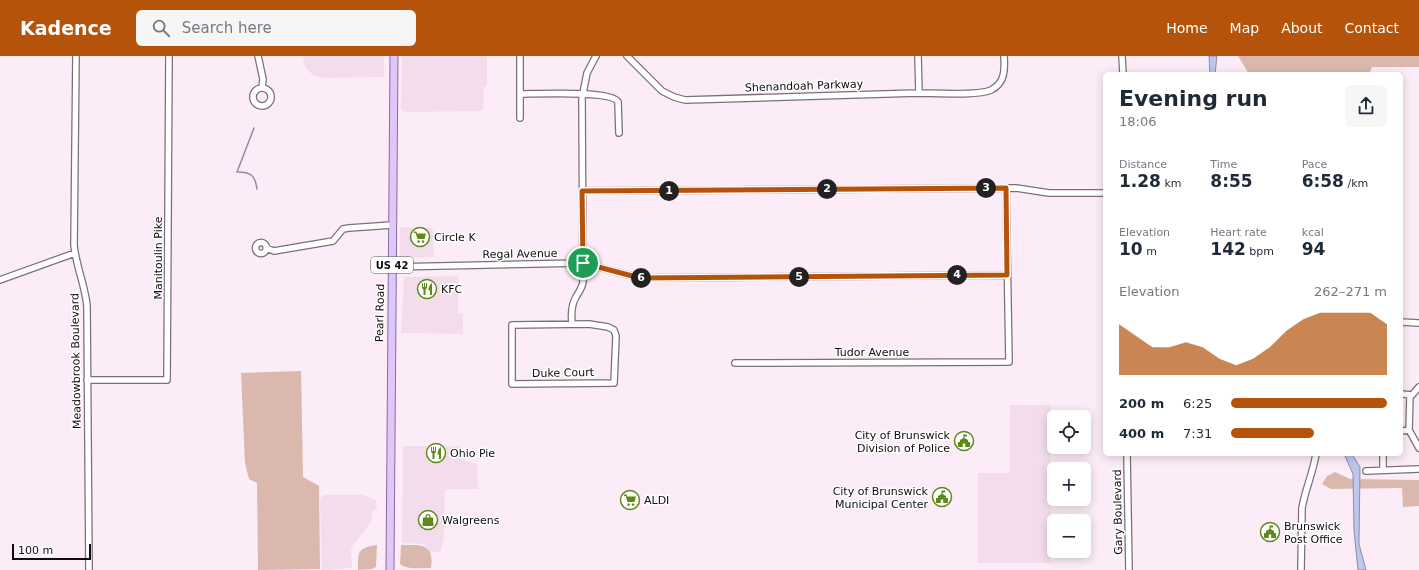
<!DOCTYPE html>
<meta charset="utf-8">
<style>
:root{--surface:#fff;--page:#f6f6f7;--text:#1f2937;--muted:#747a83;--accent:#b45309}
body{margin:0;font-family:"DejaVu Sans",sans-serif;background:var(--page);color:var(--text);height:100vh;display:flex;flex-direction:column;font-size:15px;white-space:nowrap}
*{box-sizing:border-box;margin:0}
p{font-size:13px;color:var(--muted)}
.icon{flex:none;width:22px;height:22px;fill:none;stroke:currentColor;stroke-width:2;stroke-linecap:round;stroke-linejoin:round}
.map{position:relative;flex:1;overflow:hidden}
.panel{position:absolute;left:1103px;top:16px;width:300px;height:384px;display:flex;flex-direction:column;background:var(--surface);border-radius:6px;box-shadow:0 2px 10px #0003}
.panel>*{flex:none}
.tools{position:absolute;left:1047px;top:354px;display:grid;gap:8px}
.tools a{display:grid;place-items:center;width:44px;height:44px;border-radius:6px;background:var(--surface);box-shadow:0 2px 10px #0003;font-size:20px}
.scale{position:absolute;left:12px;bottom:10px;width:79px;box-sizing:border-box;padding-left:4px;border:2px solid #0f0b0e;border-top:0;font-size:11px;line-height:14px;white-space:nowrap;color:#0f0b0e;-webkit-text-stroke:3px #fff;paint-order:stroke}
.pin{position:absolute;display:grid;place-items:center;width:34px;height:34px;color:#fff;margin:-17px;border:2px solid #fff;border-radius:50%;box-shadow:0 1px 4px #0007}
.km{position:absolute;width:20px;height:20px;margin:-10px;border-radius:50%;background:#222;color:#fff;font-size:11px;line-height:20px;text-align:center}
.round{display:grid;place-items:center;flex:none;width:42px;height:42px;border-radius:6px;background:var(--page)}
.overview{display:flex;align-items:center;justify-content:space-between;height:68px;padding:0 16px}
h1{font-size:22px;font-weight:700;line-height:30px}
.stats{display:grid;grid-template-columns:repeat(3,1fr);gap:6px;height:68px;padding:4px 16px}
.stats div{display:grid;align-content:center}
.stats b{font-size:17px;font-weight:700}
.stats small{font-size:11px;font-weight:400}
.stats p{font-size:11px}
.chart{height:112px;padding:8px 16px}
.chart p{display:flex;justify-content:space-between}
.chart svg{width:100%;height:72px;margin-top:4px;fill:var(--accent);opacity:.7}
ul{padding:0 16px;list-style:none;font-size:13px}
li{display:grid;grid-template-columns:64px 48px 1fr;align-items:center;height:30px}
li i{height:10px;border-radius:5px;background:var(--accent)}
header{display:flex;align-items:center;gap:24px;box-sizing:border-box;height:56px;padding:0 20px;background:var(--accent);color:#fff}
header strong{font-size:19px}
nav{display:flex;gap:22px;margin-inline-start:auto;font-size:14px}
.search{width:280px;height:36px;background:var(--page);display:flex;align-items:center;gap:10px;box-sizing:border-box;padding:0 14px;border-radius:6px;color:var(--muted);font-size:15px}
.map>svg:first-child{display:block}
.built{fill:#f3ddec}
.green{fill:#dab8ae}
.water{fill:#bec6ed;stroke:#8a8eaa}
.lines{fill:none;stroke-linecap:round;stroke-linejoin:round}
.stream{stroke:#8a8eaa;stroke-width:1.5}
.minor-casing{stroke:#7c6f78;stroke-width:8}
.major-casing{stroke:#886ca2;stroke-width:9}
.minor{stroke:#fff;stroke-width:5.5}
.major{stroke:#dfc7f7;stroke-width:7}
.route-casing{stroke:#fff;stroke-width:8}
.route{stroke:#b45309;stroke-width:5}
.labels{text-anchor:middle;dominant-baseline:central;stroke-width:3;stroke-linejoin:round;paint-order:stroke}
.shield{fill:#fff;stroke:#575456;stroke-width:1}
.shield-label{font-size:10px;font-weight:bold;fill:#0f0b0e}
.street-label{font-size:11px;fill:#0f0b0e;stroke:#fff}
.poi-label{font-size:11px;fill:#0f0b0e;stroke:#fff;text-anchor:start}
</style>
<header>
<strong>Kadence</strong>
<div class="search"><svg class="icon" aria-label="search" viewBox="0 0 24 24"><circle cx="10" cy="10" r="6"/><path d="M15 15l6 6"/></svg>Search here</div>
<nav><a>Home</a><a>Map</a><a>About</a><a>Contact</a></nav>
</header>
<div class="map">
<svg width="1419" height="514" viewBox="0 0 1419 514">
<rect width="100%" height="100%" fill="#fcecf7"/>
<path class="built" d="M303 0H384V21L325 22 314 20 305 11Z
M402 0H487V30L483 32 484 51 482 55 405 56 401 53Z
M400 171 432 172 433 175 434 201 400 202Z
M458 220V257H463V278L401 277 404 221Z
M1010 349H1051V507H978V417H1010Z
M403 390H461L462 403 477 409 478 433H445L444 480 441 495 432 497 424 488 402 487Z
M324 439H363L376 444 377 453 373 454 371 466 351 492 352 512 322 514 320 444 321 441Z"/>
<path class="green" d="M1238 0H1419V11H1372L1369 18H1249Z
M301 315 303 421 319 430 320 513 258 514 257 427 249 423 245 407 241 317Z
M1335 416 1350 423 1419 424V450L1403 451 1402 432 1331 433 1322 428 1327 420Z
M377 489 376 511 372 513 358 514C358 496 357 492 377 489Z
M401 489C419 489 435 486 431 512 422 512 407 514 400 508Z"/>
<path class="water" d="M1209 0H1217L1215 18H1210Z
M1344 398H1352L1360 411 1359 488 1366 514H1358L1354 475 1353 418Z"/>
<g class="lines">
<path class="stream" d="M237 116 254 72
M237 116C251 116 255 119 257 133"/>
<g class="minor-casing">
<path id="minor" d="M76 0 74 189C76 210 85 229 87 250L89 514
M258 0 263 23 262 32
M627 0 662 35 674 41 685 44C763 42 840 39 918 37 933 37 979 40 991 34 1005 27 1005 14 1004 0
M918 0 919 37
M1122 0 1123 18
M520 1V62
M253 41a9 9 0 1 1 18 0a9 9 0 1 1-18 0Z
M520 38C536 38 612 34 618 46L619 77
M582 135 1016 132 1049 137H1105
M255.5 192a5.5 5.5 0 1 1 11 0a5.5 5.5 0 1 1-11 0Z
M266 192 274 195 333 185 343 173 349 172 392 169
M392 211 583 207 640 222 1007 219
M0 224 75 197
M1401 266 1419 267
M572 268C571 258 571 249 576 241 579 236 582 232 583 226L582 42 587 17 596 0
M589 268 608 271 614 274 616 280 614 327 512 328V269Z
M735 307 1009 306 1006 132
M87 324H167L169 0
M1401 338 1412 339 1419 331
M1409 374 1410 339
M1401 375 1409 374 1419 392
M1127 398 1129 514
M1383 414V398
M1366 415 1419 413
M1301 514 1302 452C1305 434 1313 417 1316 398"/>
</g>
<g class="major-casing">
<path id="major" d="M390 514 394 0"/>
</g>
<use href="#minor" class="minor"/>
<use href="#major" class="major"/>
</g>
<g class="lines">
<g class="route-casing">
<path id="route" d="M1006 132 1007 219 640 222 583 207 582 135Z"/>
</g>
<use href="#route" class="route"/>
</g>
<defs>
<g id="supermarket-ring" transform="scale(1)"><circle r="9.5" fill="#fff" stroke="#5f8a1a" stroke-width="1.5"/><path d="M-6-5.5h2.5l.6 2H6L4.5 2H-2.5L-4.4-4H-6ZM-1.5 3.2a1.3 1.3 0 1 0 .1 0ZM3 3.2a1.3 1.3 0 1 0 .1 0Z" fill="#5f8a1a"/></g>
<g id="restaurant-ring" transform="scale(1)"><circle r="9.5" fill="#fff" stroke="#5f8a1a" stroke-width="1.5"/><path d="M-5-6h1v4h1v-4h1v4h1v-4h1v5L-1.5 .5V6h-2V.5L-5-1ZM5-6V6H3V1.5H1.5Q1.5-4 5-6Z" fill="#5f8a1a"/></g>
<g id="civic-ring" transform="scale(1)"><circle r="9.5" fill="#fff" stroke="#5f8a1a" stroke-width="1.5"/><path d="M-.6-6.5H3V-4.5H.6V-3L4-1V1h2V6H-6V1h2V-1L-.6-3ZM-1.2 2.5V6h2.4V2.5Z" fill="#5f8a1a"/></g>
<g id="shop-ring" transform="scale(1)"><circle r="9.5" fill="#fff" stroke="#5f8a1a" stroke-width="1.5"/><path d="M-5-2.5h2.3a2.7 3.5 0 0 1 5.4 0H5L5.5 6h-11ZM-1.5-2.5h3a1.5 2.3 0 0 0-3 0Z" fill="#5f8a1a"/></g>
</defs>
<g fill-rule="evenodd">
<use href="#supermarket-ring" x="420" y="181"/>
<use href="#restaurant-ring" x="427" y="233"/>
<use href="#civic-ring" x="964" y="385"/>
<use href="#restaurant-ring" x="436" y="397"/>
<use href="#civic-ring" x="942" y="441"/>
<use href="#supermarket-ring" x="630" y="444"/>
<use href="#shop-ring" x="428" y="464"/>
<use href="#civic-ring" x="1270" y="476"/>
</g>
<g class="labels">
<rect class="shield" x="371" y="201" width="42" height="16" rx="3"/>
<g class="shield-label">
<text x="392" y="209">US 42</text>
</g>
<g class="street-label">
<text transform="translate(804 30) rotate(-2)">Shenandoah Parkway</text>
<text transform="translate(520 198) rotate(-1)">Regal Avenue</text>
<text transform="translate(158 202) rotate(-90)">Manitoulin Pike</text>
<text transform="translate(380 257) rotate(-89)">Pearl Road</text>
<text x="872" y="296">Tudor Avenue</text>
<text transform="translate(76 305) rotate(-91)">Meadowbrook Boulevard</text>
<text transform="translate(563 317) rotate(-1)">Duke Court</text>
<text transform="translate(1118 456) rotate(-91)">Gary Boulevard</text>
</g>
<g class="poi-label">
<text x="434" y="181">Circle K</text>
<text x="441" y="233">KFC</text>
<text x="950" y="379" text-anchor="end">City of Brunswick<tspan x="950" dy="13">Division of Police</tspan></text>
<text x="450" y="397">Ohio Pie</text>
<text x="928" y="435" text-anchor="end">City of Brunswick<tspan x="928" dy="13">Municipal Center</tspan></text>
<text x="644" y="444">ALDI</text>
<text x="442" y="464">Walgreens</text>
<text x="1284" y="470">Brunswick<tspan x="1284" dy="13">Post Office</tspan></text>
</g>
</g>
</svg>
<div class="tools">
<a><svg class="icon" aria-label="locate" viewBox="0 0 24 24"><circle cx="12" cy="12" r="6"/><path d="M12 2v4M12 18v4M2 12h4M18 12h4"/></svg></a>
<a>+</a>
<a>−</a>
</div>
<div class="scale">100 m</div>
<div class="pin" style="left:583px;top:207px;background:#1e9e55"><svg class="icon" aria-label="arrive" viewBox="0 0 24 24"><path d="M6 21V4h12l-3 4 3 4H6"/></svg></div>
<b class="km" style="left:669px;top:135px">1</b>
<b class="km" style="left:827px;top:133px">2</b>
<b class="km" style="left:986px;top:132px">3</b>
<b class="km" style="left:957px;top:219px">4</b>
<b class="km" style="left:799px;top:221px">5</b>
<b class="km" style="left:641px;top:222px">6</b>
<section class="panel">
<div class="overview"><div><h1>Evening run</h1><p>18:06</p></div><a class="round"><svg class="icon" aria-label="share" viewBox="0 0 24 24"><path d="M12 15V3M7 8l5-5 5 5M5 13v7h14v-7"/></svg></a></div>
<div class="stats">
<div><p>Distance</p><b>1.28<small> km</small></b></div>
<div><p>Time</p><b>8:55</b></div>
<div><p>Pace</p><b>6:58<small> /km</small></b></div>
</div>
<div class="stats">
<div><p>Elevation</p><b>10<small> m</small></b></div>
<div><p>Heart rate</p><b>142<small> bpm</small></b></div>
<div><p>kcal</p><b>94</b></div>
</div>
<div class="chart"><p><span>Elevation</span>262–271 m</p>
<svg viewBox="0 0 160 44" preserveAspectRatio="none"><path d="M0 44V13L10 20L20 27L30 27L40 24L50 27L60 34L70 38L80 34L90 27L100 17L110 10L120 6L130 6L140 6L150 6L160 13V44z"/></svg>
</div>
<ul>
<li><b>200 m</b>6:25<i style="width:100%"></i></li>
<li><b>400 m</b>7:31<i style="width:53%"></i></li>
</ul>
</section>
</div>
